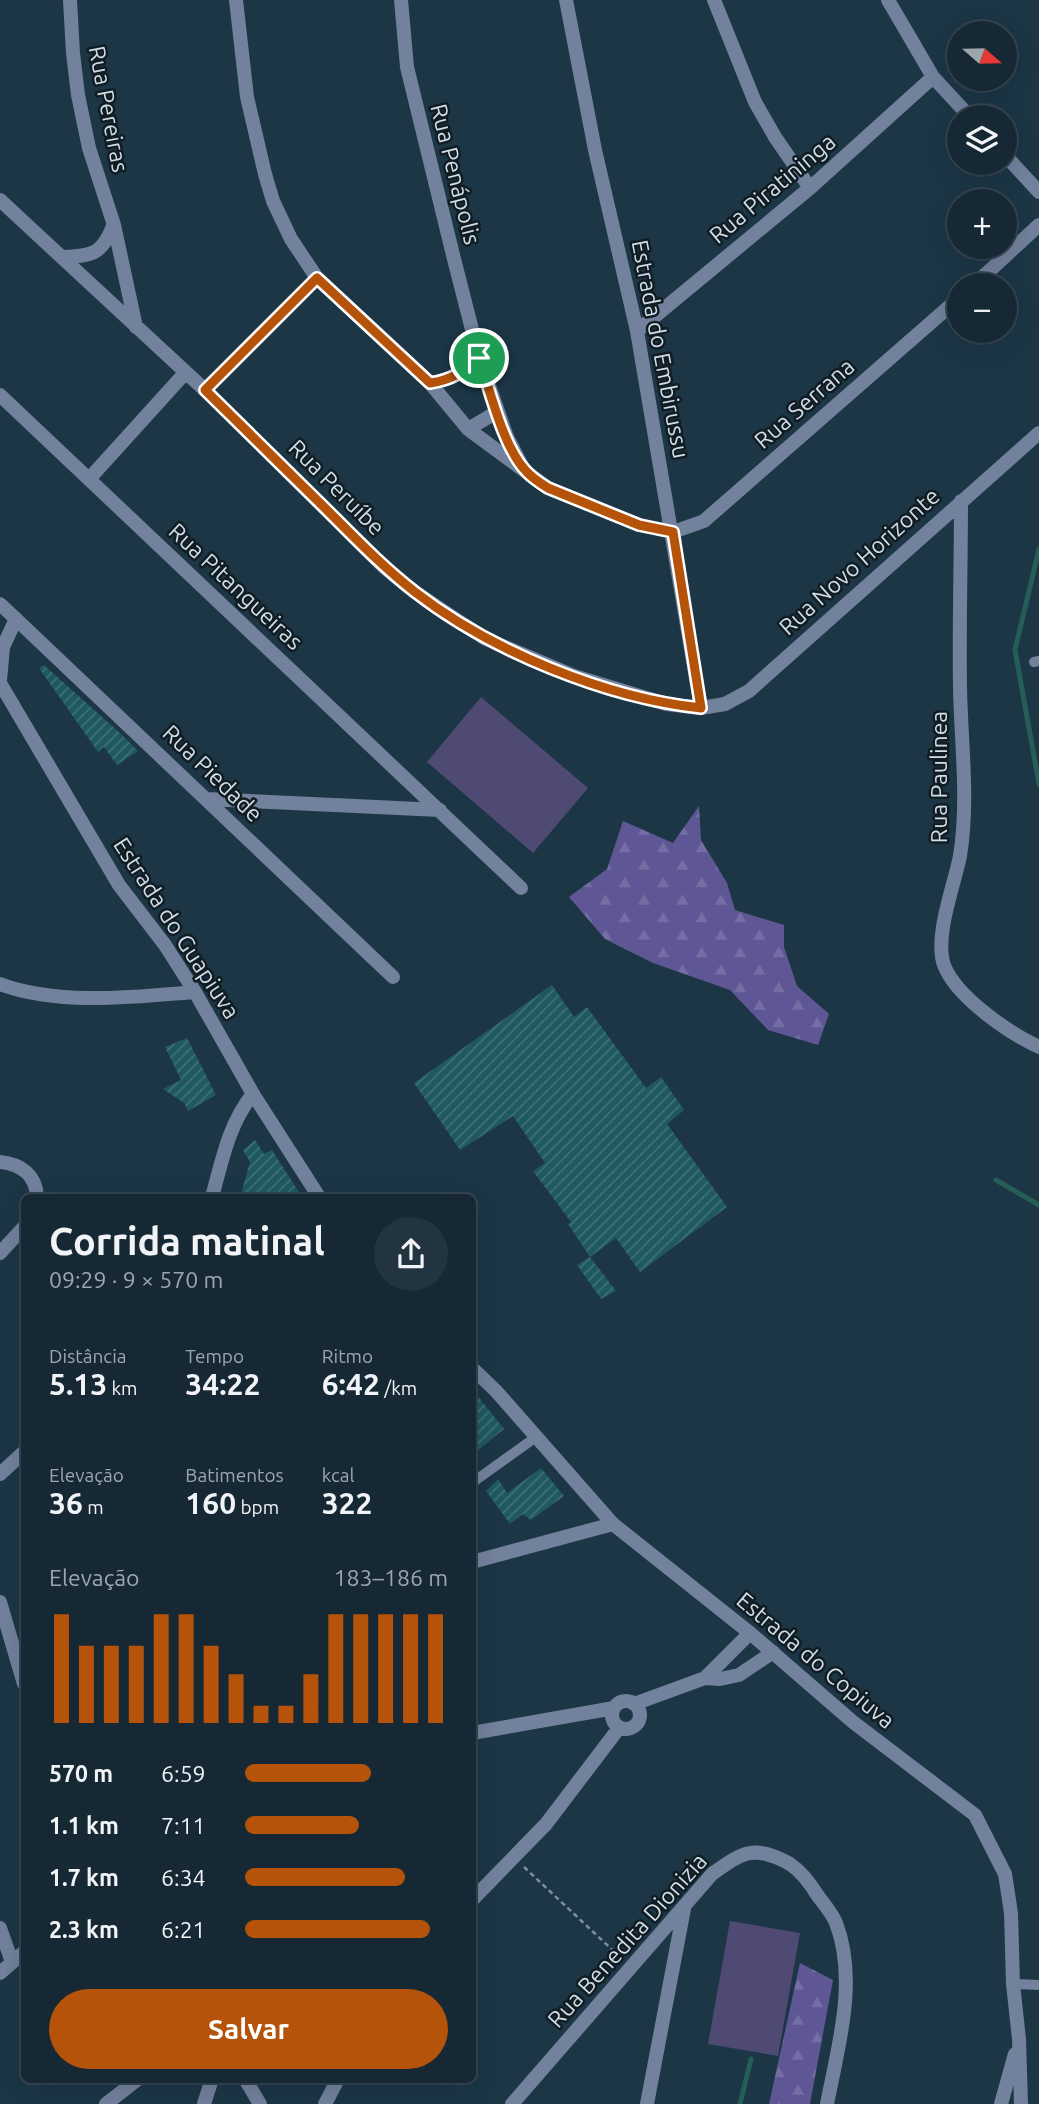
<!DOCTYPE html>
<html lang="pt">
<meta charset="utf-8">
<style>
:root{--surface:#152834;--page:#223440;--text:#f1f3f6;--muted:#9da6ac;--line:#34444f;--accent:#b45309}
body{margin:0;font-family:Ubuntu,sans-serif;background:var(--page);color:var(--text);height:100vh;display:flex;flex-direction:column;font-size:26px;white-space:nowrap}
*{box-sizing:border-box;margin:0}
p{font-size:23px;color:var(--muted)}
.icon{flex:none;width:38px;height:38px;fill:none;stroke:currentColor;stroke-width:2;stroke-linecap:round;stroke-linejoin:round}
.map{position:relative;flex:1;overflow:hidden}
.panel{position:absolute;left:21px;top:1194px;width:455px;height:889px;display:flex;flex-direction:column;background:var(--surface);border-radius:10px;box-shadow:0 7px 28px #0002,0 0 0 2px var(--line)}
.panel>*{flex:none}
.needle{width:46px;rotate:110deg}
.controls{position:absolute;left:947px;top:21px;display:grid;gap:14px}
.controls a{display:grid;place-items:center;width:70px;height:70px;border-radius:50%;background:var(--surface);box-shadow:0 7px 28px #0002,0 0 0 2px var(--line);font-size:35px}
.pin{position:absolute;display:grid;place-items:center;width:60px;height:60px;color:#fff;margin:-30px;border:4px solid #fff;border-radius:50%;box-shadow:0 2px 7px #0007}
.round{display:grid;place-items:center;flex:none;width:74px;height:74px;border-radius:37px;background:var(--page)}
.head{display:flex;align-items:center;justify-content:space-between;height:119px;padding:0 28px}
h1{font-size:38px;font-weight:600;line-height:52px}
.figures{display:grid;grid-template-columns:repeat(3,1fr);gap:10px;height:119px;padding:7px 28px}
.figures div{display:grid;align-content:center}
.figures b{font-size:30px;font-weight:600}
.figures small{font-size:19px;font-weight:400}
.figures p{font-size:19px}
.chart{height:196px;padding:14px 28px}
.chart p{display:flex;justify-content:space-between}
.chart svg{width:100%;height:126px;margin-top:7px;stroke:var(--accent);stroke-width:6}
.primary-button{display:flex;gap:14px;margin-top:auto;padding:14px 28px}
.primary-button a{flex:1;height:80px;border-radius:42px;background:var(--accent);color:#fff;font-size:28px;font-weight:600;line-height:80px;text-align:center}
ul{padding:0 28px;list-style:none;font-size:23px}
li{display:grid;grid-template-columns:112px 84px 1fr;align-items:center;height:52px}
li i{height:18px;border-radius:9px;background:var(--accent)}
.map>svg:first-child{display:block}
.grass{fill:#4f4a73}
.forest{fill:url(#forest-firs)}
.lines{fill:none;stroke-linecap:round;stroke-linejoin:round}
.stream{stroke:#255d57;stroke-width:5}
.building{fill:url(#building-hatch)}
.path{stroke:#7b909c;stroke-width:2.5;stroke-dasharray:5 3.5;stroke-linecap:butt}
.service{stroke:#72819c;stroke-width:10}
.minor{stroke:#72819c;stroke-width:14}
.tertiary{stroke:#72819c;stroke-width:14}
.route-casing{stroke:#fff;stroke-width:14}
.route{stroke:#b45309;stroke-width:9}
.labels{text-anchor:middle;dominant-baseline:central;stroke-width:5;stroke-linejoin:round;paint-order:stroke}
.street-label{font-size:23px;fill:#cfdee8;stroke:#111c23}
</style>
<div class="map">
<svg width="1039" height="2104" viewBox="0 0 1039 2104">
<defs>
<pattern id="forest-firs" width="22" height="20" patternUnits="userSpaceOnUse" patternTransform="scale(1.75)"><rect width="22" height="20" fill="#5e5695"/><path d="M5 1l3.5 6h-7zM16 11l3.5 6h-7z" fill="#746ea4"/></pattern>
<pattern id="building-hatch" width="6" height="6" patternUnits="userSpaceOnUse" patternTransform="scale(1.75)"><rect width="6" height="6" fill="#205862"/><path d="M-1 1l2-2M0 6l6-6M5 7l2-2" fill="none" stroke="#3f7078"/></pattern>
</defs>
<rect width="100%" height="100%" fill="#1c3646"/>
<path class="grass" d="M481 697 588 788 533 853 427 762Z
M730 1921 800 1933 778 2056 708 2044Z"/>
<path class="forest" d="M699 806 701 840 727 883 735 910 784 925V947L797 986 829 1014 818 1045 768 1030 730 990 653 963 605 939 569 897 607 869 623 821 673 843Z
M800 1963 833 1980 810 2104H769Z"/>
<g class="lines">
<path class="stream" d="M1039 549 1015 650 1039 784
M996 1180 1039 1205
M740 2104 751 2059"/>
</g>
<path class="building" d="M44 665 121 734 138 751 117 765 104 747 98 752 39 668Z
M552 985 574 1017 587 1007 646 1088 661 1077 684 1110 667 1124 727 1207 640 1272 616 1238 590 1257 568 1224 571 1222 533 1171 545 1163 513 1116 460 1150 414 1083Z
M187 1038 216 1095 188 1111 184 1103 163 1089 181 1080 165 1047Z
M255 1140 264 1154 272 1150 302 1197H240L250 1162 243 1150Z
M590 1257 616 1291 601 1299 577 1265Z
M472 1389 504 1429 472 1455Z
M541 1468 564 1496 531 1520 523 1514 510 1524 486 1491 498 1479 507 1493Z"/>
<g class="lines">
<path class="path" d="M216 379 307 287
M524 1867 621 1958"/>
<path class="service" d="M1034 662 1039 661
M476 1480 536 1437
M1013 1984 1039 1985"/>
<path class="minor" d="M70 0 73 53 78 95 89 148 114 225 136 327
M236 0 247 97 265 174 273 201 291 239 317 278 430 383 468 429 548 488 640 525 673 532 704 521 959 298
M401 0 407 67 453 255 479 357 507 437 521 464
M566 0 595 150 637 331 701 708
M714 0 755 102 775 137 810 188
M888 0 933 77 970 117
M1004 154 1039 192
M0 200 205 390 384 567 415 592 484 638 574 676 666 704 701 708 725 704 749 691 1039 433
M62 257C91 256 102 255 113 226
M974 285 1039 225
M637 331 810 188 933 77
M430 383C451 380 464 372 479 357
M0 395 521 888
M468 429 497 412
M89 479 185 373
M961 501C961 563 959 625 960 687 961 743 969 800 960 856 954 886 934 937 944 965 956 997 1009 1033 1039 1047
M16 619 393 977
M207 799 440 810
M0 984C59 1006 134 997 195 992
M0 1162C21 1164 36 1175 37 1197
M212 1197C222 1161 229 1123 253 1094
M0 1253 24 1227
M0 1474 24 1452
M472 1562 613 1524
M0 1602 24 1684
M705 1678 750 1633
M612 1715a14 14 0 1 1 28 0a14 14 0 1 1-28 0Z
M634 1704 705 1678 720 1679 739 1675 773 1652
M472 1733 614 1708
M472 1900 546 1824 619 1728
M0 1928 12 1962
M0 1973 24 1952
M245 2079 260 2104
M106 2104 138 2079
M204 2104 212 2079
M325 2104 338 2079
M512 2104 712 1874C743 1852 753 1844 790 1864 802 1872 810 1883 818 1896 824 1904 832 1913 836 1923 858 1980 838 2047 827 2104
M647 2104 684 1909"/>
<path class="tertiary" d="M0 604 16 619 3 647 0 649
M0 680 3 647
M0 683 119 885 165 945 195 992 253 1094 319 1197
M472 1368 496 1391 613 1524 750 1633 853 1722 975 1815 1005 1874 1011 1913 1013 1984 1019 2039 1021 2104
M1001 2104 1015 2054"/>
</g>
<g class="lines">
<g class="route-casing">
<path id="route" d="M317 278 430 383C451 380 464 372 479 358 490 390 503 447 526 471 532 478 540 483 548 488L639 525 673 532 701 708C606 698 491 651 415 592 384 568 357 540 330 513 288 472 247 431 205 390Z"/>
</g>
<use href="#route" class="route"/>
</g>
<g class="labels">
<g class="street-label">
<text transform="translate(109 109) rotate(79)">Rua Pereiras</text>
<text transform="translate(456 174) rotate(76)">Rua Penápolis</text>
<text transform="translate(772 188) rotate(-40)">Rua Piratininga</text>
<text transform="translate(661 349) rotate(79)">Estrada do Embirussu</text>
<text transform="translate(804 403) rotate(-41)">Rua Serrana</text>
<text transform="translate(337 487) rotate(45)">Rua Peruíbe</text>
<text transform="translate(859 561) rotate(-42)">Rua Novo Horizonte</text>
<text transform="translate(236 586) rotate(43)">Rua Pitangueiras</text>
<text transform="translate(213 773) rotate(44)">Rua Piedade</text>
<text transform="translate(938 777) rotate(-90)">Rua Paulinea</text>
<text transform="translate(177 928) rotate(57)">Estrada do Guapiuva</text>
<text transform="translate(816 1660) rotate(40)">Estrada do Copiuva</text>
<text transform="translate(627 1940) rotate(-48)">Rua Benedita Dionizia</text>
</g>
</g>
</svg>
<div class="controls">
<a><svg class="needle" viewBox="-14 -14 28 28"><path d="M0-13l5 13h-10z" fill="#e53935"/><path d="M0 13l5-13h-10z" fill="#9da6ac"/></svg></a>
<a><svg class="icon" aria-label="layers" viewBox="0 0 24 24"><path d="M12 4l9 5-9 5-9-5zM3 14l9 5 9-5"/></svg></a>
<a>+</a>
<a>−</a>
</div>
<div class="pin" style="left:479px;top:358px;background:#1e9e55"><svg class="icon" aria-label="arrive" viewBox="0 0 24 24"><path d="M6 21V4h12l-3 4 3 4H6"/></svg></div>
<section class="panel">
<div class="head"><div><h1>Corrida matinal</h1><p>09:29 · 9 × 570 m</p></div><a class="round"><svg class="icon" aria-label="share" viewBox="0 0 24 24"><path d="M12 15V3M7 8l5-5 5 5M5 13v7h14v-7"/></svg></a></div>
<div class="figures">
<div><p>Distância</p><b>5.13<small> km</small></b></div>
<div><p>Tempo</p><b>34:22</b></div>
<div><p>Ritmo</p><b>6:42<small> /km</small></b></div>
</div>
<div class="figures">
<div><p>Elevação</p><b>36<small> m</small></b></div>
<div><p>Batimentos</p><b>160<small> bpm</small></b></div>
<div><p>kcal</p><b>322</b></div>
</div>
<div class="chart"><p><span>Elevação</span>183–186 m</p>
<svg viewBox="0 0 160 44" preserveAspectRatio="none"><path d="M5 44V6M15 44V17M25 44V17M35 44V17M45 44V6M55 44V6M65 44V17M75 44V27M85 44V38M95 44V38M105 44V27M115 44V6M125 44V6M135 44V6M145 44V6M155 44V6"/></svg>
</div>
<ul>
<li><b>570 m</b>6:59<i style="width:62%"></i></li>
<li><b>1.1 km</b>7:11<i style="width:56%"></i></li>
<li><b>1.7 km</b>6:34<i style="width:79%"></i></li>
<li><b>2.3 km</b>6:21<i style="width:91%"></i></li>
</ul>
<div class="primary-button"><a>Salvar</a></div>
</section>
</div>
